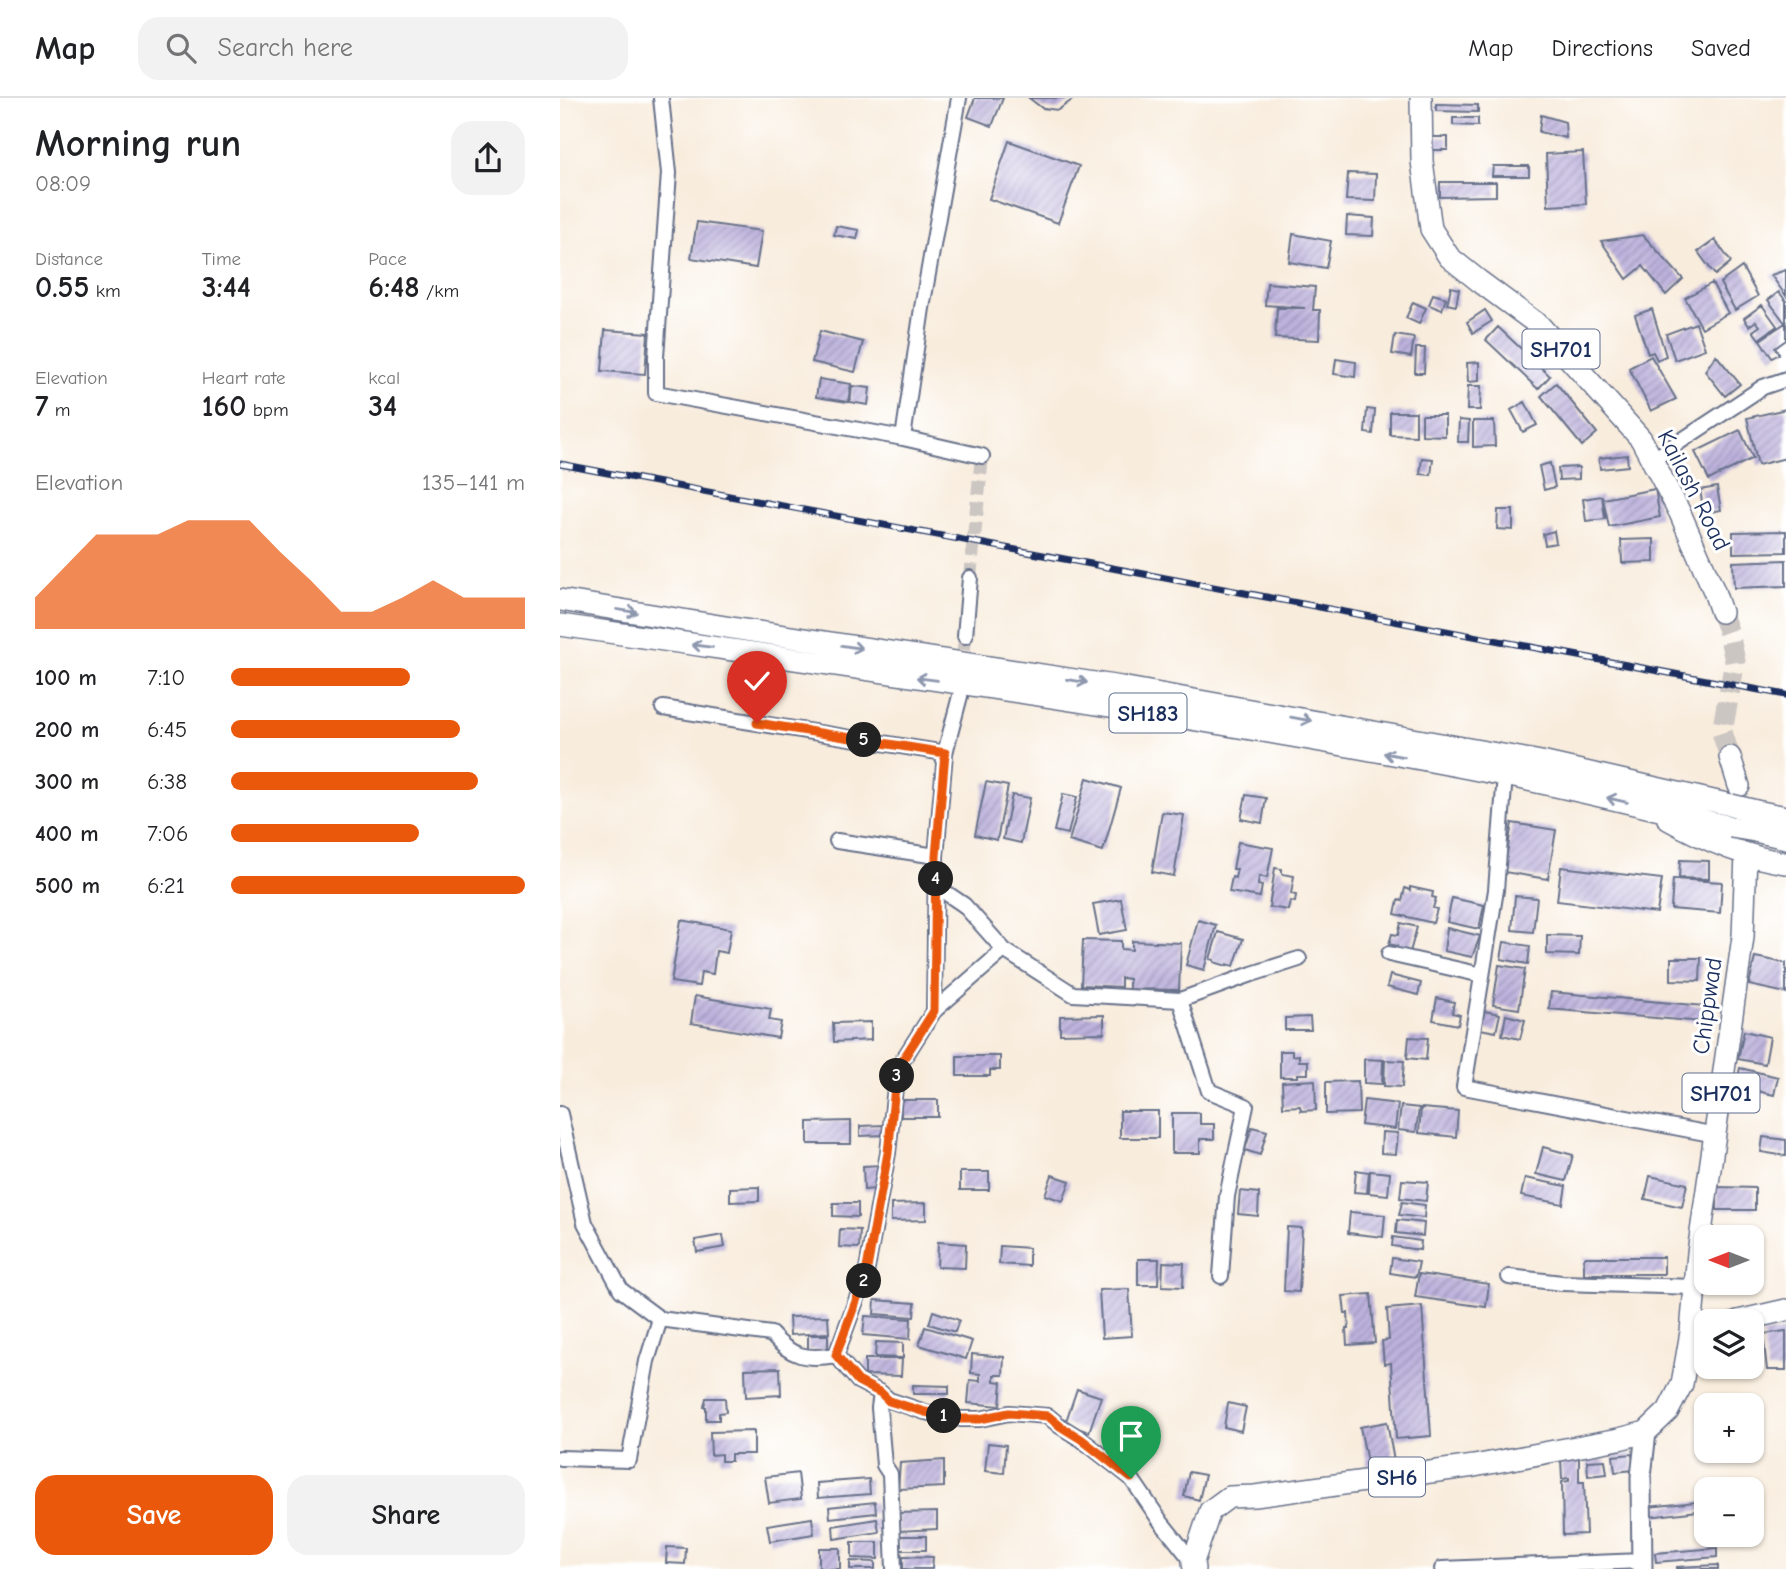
<!DOCTYPE html>
<meta charset="utf-8">
<style>
:root{--surface:#fff;--page:#f2f2f2;--text:#202124;--muted:#757577;--line:#e0e0e0;--accent:#ea580c}
body{margin:0;font-family:"Comic Neue",sans-serif;background:var(--page);color:var(--text);height:100vh;display:flex;flex-direction:column;font-size:26px;white-space:nowrap}
*{box-sizing:border-box;margin:0}
p{font-size:23px;color:var(--muted)}
.icon{flex:none;width:38px;height:38px;fill:none;stroke:currentColor;stroke-width:2;stroke-linecap:round;stroke-linejoin:round}
.map{position:relative;flex:1;overflow:hidden}
.drawer{display:flex;flex-direction:column;background:var(--surface);width:560px}
.drawer>*{flex:none}
.needle{width:46px;rotate:270deg}
.controls{position:absolute;left:1134px;top:1127px;display:grid;gap:14px}
.controls a{display:grid;place-items:center;width:70px;height:70px;border-radius:14px;background:var(--surface);box-shadow:0 2px 5px #0004;font-size:35px}
.pin{position:absolute;display:grid;place-items:center;width:60px;height:60px;color:#fff;margin:-72px -30px;border-radius:50% 50% 50% 0;rotate:-45deg;box-shadow:0 0 7px #0007}
.pin .icon{rotate:45deg}
.km{position:absolute;width:35px;height:35px;margin:-18px;border-radius:50%;background:#222;color:#fff;font-size:19px;line-height:35px;text-align:center}
.round{display:grid;place-items:center;flex:none;width:74px;height:74px;border-radius:21px;background:var(--page)}
.overview{display:flex;align-items:center;justify-content:space-between;height:119px;padding:0 35px}
h1{font-size:38px;font-weight:800;line-height:52px}
.metrics{display:grid;grid-template-columns:repeat(3,1fr);gap:10px;height:119px;padding:7px 35px}
.metrics div{display:grid;align-content:center}
.metrics b{font-size:30px;font-weight:800}
.metrics small{font-size:19px;font-weight:400}
.metrics p{font-size:19px}
.chart{height:196px;padding:14px 35px}
.chart p{display:flex;justify-content:space-between}
.chart svg{width:100%;height:126px;margin-top:7px;fill:var(--accent);opacity:.7}
.cta{display:flex;gap:14px;margin-top:auto;padding:14px 35px}
.cta a{flex:1;height:80px;border-radius:21px;background:var(--accent);color:#fff;font-size:28px;font-weight:800;line-height:80px;text-align:center}
.cta a+a{background:var(--page);color:var(--text)}
ul{padding:0 35px;list-style:none;font-size:23px}
li{display:grid;grid-template-columns:112px 84px 1fr;align-items:center;height:52px}
li i{height:18px;border-radius:9px;background:var(--accent)}
header{display:flex;align-items:center;gap:42px;box-sizing:border-box;height:98px;padding:0 35px;background:var(--surface);border-bottom:2px solid var(--line)}
header strong{font-size:33px}
nav{display:flex;gap:38px;margin-inline-start:auto;font-size:24px}
.search{width:490px;height:63px;background:var(--page);display:flex;align-items:center;gap:18px;box-sizing:border-box;padding:0 24px;border-radius:21px;color:var(--muted);font-size:26px}
main{display:flex;flex:1;min-height:0}
.map>svg:first-child{display:block}
.building{fill:url(#building-hatch)}
.lines{fill:none;stroke-linecap:round;stroke-linejoin:round}
.street-tunnel{stroke:#ccc6c3;stroke-width:14;stroke-dasharray:14 7;stroke-linecap:butt}
.primary-tunnel{stroke:#ccc6c3;stroke-width:21;stroke-dasharray:21 10;stroke-linecap:butt}
.street-casing{stroke:#68718a;stroke-width:18}
.secondary-casing{stroke:#68718a;stroke-width:23}
.primary-casing{stroke:#68718a;stroke-width:24}
.street{stroke:#fff;stroke-width:14}
.secondary{stroke:#fff;stroke-width:19}
.primary{stroke:#fff;stroke-width:21}
.rail-casing{stroke:#1b2f5e;stroke-width:7}
.rail{stroke:#fff;stroke-width:4.5;stroke-dasharray:13;stroke-linecap:butt}
.primary-bridge-casing{stroke:#68718a;stroke-width:24;stroke-linecap:butt}
.primary-bridge{stroke:#fff;stroke-width:21}
.oneway{stroke:#8d97ae}
.route-casing{stroke:#fff;stroke-width:14}
.route{stroke:#ea580c;stroke-width:9}
.labels{text-anchor:middle;dominant-baseline:central;stroke-width:6;stroke-linejoin:round;paint-order:stroke}
.shield{fill:#fff;stroke:#5f6d8e;stroke-width:2}
.shield-label{font-size:23px;font-weight:bold;fill:#1b2f5e}
.street-label{font-size:24px;fill:#1b2f5e;stroke:#fff}
</style>
<header>
<strong>Map</strong>
<div class="search"><svg class="icon" aria-label="search" viewBox="0 0 24 24"><circle cx="10" cy="10" r="6"/><path d="M15 15l6 6"/></svg>Search here</div>
<nav><a>Map</a><a>Directions</a><a>Saved</a></nav>
</header>
<main>
<section class="drawer">
<div class="overview"><div><h1>Morning run</h1><p>08:09</p></div><a class="round"><svg class="icon" aria-label="share" viewBox="0 0 24 24"><path d="M12 15V3M7 8l5-5 5 5M5 13v7h14v-7"/></svg></a></div>
<div class="metrics">
<div><p>Distance</p><b>0.55<small> km</small></b></div>
<div><p>Time</p><b>3:44</b></div>
<div><p>Pace</p><b>6:48<small> /km</small></b></div>
</div>
<div class="metrics">
<div><p>Elevation</p><b>7<small> m</small></b></div>
<div><p>Heart rate</p><b>160<small> bpm</small></b></div>
<div><p>kcal</p><b>34</b></div>
</div>
<div class="chart"><p><span>Elevation</span>135–141 m</p>
<svg viewBox="0 0 160 44" preserveAspectRatio="none"><path d="M0 44V33L10 22L20 11L30 11L40 11L50 6L60 6L70 6L80 17L90 27L100 38L110 38L120 33L130 27L140 33L150 33L160 33V44z"/></svg>
</div>
<ul>
<li><b>100 m</b>7:10<i style="width:61%"></i></li>
<li><b>200 m</b>6:45<i style="width:78%"></i></li>
<li><b>300 m</b>6:38<i style="width:84%"></i></li>
<li><b>400 m</b>7:06<i style="width:64%"></i></li>
<li><b>500 m</b>6:21<i style="width:100%"></i></li>
</ul>
<div class="cta"><a>Save</a><a>Share</a></div>
</section>
<div class="map">
<svg width="1226" height="1471" viewBox="0 0 1226 1471">
<defs>
<pattern id="building-hatch" width="6" height="6" patternUnits="userSpaceOnUse" patternTransform="scale(1.75)"><rect width="6" height="6" fill="#bdb2dd"/><path d="M-1 1l2-2M0 6l6-6M5 7l2-2" fill="none" stroke="#9991b6"/></pattern>
</defs>
<rect width="100%" height="100%" fill="#fff"/>
<filter id="ink" filterUnits="userSpaceOnUse"><feTurbulence type="fractalNoise" baseFrequency=".0143" numOctaves="2"/><feDisplacementMap in="SourceGraphic" scale="14" xChannelSelector="R" yChannelSelector="G"/><feConvolveMatrix kernelMatrix="1 2 1 2 8 2 1 2 1" color-interpolation-filters="sRGB"/></filter>
<filter id="wash" filterUnits="userSpaceOnUse"><feTurbulence type="fractalNoise" baseFrequency=".00686" numOctaves="4" result="noise"/><feDisplacementMap in="SourceGraphic" scale="28" xChannelSelector="R" yChannelSelector="G"/><feGaussianBlur stdDeviation="1.57" result="paint"/><feColorMatrix in="noise" values="0 0 0 0 0 0 0 0 0 0 0 0 0 0 0 0 0 1.4 0 .05"/><feComposite in="paint" operator="in"/></filter>
<g filter="url(#wash)">
<rect width="100%" height="100%" fill="#f8ecdc"/>
<g id="blocks">
<path class="building" d="M415 0H443L432 28 408 19Z
M469 0H515L498 12 482 10Z
M876 6 918 7V14L876 13Z
M981 17 1005 24 1006 40 979 34Z
M893 20H918V28L893 27Z
M871 39H888V52H871Z
M449 43 519 68 498 125 429 101Z
M1023 54 1026 106 988 108 986 56Z
M933 68H969V78H932Z
M788 75 816 76 815 103 786 102Z
M880 84H936V98L880 99Z
M787 118 814 120 813 138 786 137Z
M137 124 202 133 196 170 131 160Z
M276 128 299 132 297 141 274 137Z
M733 136 771 143 766 170 729 164Z
M1083 137 1123 181 1106 197 1083 168 1067 181 1041 143Z
M1155 142 1171 164 1155 177 1138 154Z
M1182 169 1198 198 1175 212 1160 185Z
M1226 172V198L1211 177Z
M707 185 755 189 753 212H760L759 242 715 240 717 210H745L705 207Z
M1152 185 1168 215 1142 230 1125 200Z
M891 189 899 191 896 208 887 206Z
M1219 194 1226 203V242L1215 250 1219 256 1212 260 1200 242 1225 225 1208 202Z
M873 196 886 200 882 212 869 207Z
M853 204 866 210 859 226 846 220Z
M1202 207 1217 228 1199 241 1193 233 1200 228 1196 223 1189 228 1184 220Z
M1092 211 1106 258 1097 262 1093 254 1088 256 1075 217Z
M925 212 932 223 913 235 907 224Z
M1136 225 1145 251 1115 262 1106 236Z
M938 229 990 278 978 291 926 242Z
M45 232 88 235 85 276 42 273Z
M260 233 303 244 295 274 252 264Z
M835 237 854 240 851 259 832 256Z
M856 250H865L864 275H855Z
M1156 257 1180 286 1165 298 1145 273Z
M1091 258 1116 301 1091 313 1069 270Z
M776 261 796 264 795 279 774 276Z
M919 264V283L908 284 907 265Z
M259 281 291 286 288 304 256 299Z
M996 285 1037 335 1022 348 981 298Z
M292 288 310 290 308 307 290 304Z
M908 288H921L920 312H907Z
M965 304 977 327 963 334 951 312Z
M807 311 815 312 813 336 805 335Z
M1226 311V360L1198 367 1187 320Z
M830 314H856V338L830 337Z
M862 317H885V338L862 337Z
M899 322 909 323 908 344H898Z
M913 323H934L935 348 913 349Z
M1180 332 1193 360 1149 382 1135 354Z
M1067 357 1068 368 1040 371 1039 360Z
M862 360 873 361 871 377 860 376Z
M990 365 995 389 984 392 979 368Z
M1019 369V381L999 382 998 370Z
M1157 389 1161 412 1144 415 1140 392Z
M1095 391 1100 419 1049 429 1043 401Z
M1042 398 1045 421 1026 423 1023 401Z
M938 412H953V432L937 431Z
M994 433 996 445 985 447 983 436Z
M1226 433V454L1173 455V434Z
M1094 441V464L1062 465 1061 442Z
M1226 462V488L1174 490 1173 464Z
M527 680 561 690 543 753 509 743Z
M426 684 448 688 437 742 415 737Z
M503 696 517 699 508 736 494 733Z
M452 697 470 700 461 745 443 741Z
M686 697 706 700 702 725 681 721Z
M602 714 624 717 614 778 592 774Z
M952 725 996 732 988 781 944 774Z
M678 744 713 750 707 780 699 778 698 787 702 788 700 799 669 794 672 779 675 780 677 771H673Z
M1120 762 1149 763V781L1119 780Z
M1001 769 1102 781 1097 815 997 803Z
M715 770 722 771V776L734 778 731 796 736 797 735 804 730 803 728 812 709 809Z
M1113 781 1162 784 1160 815 1111 811Z
M850 789 873 794 872 799 876 800 873 810 877 811 873 825 835 816 838 802 842 803 845 790 850 792Z
M955 798 977 800 973 834 952 832Z
M892 800 924 807 919 831 887 824Z
M561 801 567 832 539 837 533 806Z
M121 822 171 831 167 855 156 853 153 876 141 874 139 888 111 884Z
M638 822 656 827 644 872 626 867Z
M841 825 857 829 850 854 836 851 837 848 829 846 832 836 838 837Z
M887 830 920 838 912 859 884 853Z
M658 834 683 841 674 868 667 866V868L654 864V862L650 861Z
M987 837 1020 838 1019 857 987 856Z
M523 842 561 843V851L572 852V843L621 845 619 892 569 891V881L561 880V889L521 887Z
M944 844 970 848 968 866 941 861Z
M1195 859 1226 865V895L1189 887Z
M1111 860H1141L1140 883 1111 882Z
M939 867 965 871 959 911 933 907Z
M830 877 861 885 858 897 827 889Z
M991 894 1144 908 1143 924 989 911Z
M135 898 211 911 209 922 221 924 218 940 131 925Z
M877 900 894 904 892 915 900 917 898 927 873 922Z
M924 913 940 916 936 934 920 931Z
M544 917V935L500 936V918Z
M946 917 965 922 960 941 942 937Z
M750 919 751 932H725V920Z
M311 924V942L274 944 273 925Z
M1184 933 1210 939 1205 966 1178 961Z
M849 939 868 940 866 962 847 960Z
M720 953H732V958L739 957V963H748V976H737V979H720Z
M397 958H440V972H430V978H397Z
M804 961 823 962 822 986 804 985Z
M825 962 844 963 842 989 824 988Z
M1180 970 1218 979 1214 997 1176 988Z
M755 982 756 1012 741 1013 740 1008 723 1009 722 984Z
M798 983 799 1015 766 1016V984Z
M341 1002H378V1019H341Z
M804 1002 838 1006 835 1031 801 1027Z
M841 1008 859 1010 856 1034 838 1032Z
M861 1010 898 1013 896 1039 859 1035Z
M560 1013H598V1040H560Z
M612 1015H640V1026H654V1041H640V1055H612Z
M291 1023V1046H248V1024Z
M324 1027 325 1037 300 1038V1028Z
M692 1029 707 1033 700 1057 685 1052Z
M822 1034 838 1035 836 1056 821 1055Z
M1203 1039 1226 1042V1058L1201 1054Z
M983 1049 1013 1057 1006 1083 976 1076Z
M323 1067 316 1091 304 1092 303 1068Z
M796 1072 809 1074 807 1095 794 1094Z
M810 1073 830 1075 828 1097 809 1095Z
M400 1074H429V1092H400Z
M492 1077 510 1083 503 1103 485 1097Z
M1090 1078 1127 1086 1122 1109 1085 1101Z
M965 1080 1006 1088 1003 1106 961 1098Z
M842 1082 868 1084 866 1103 840 1100Z
M199 1089V1103L170 1104V1090Z
M1157 1089 1195 1090V1112H1157Z
M680 1093 699 1095 698 1118 678 1116Z
M842 1104 865 1107 864 1120 839 1117Z
M273 1105H298V1119L273 1118Z
M366 1105V1122L331 1123V1106Z
M790 1114 825 1117 823 1139 788 1135Z
M837 1122 864 1125 863 1138 836 1135Z
M727 1129 742 1130 739 1194 724 1193Z
M280 1131 300 1132 299 1150 279 1149Z
M1148 1133 1186 1136V1139H1148Z
M163 1137 165 1149 137 1154 135 1142Z
M833 1139 861 1143 860 1152 832 1148Z
M378 1144 406 1146 405 1170 377 1169Z
M440 1148 469 1150V1168L439 1166Z
M1024 1159H1104V1176H1024Z
M832 1160 859 1164 856 1179 830 1175Z
M578 1161H599L598 1187H578Z
M603 1164 624 1165 623 1189 602 1188Z
M859 1176 929 1186 926 1209 855 1199Z
M569 1191 572 1238 542 1240 539 1192Z
M811 1196 815 1245 787 1247 786 1231H789L788 1215H785L783 1198Z
M315 1202 355 1205 354 1219 314 1216Z
M862 1208 871 1338 836 1341 831 1265 824 1266 822 1243 829 1242 827 1211Z
M373 1213 399 1222 395 1234 369 1226Z
M268 1218 269 1235 230 1237 229 1219Z
M305 1218 351 1221 350 1241 303 1237Z
M365 1229 412 1243 406 1261 359 1247Z
M1226 1233V1272H1207L1203 1236Z
M248 1237H268V1252H248Z
M316 1244 343 1245V1260L315 1259Z
M412 1256 444 1259 443 1277H434V1283L442 1284 440 1308 408 1305 410 1282 420 1283V1276L411 1275Z
M305 1261H342L341 1278 305 1277Z
M220 1270 221 1297 186 1299 185 1271Z
M353 1287 389 1288V1296H353Z
M517 1291 541 1299 529 1334 505 1326Z
M146 1300H165L166 1314 159 1315V1322H146V1309H144Z
M668 1305 686 1309 681 1333 664 1329Z
M827 1324 835 1369 809 1374 800 1329Z
M194 1333V1356H171V1363H161V1356L151 1357 150 1334Z
M428 1345 446 1347 444 1375 425 1373Z
M1072 1356 1074 1372 1055 1374 1053 1358Z
M1019 1360V1384H1024L1026 1436 1003 1437 1002 1384 1009 1383V1380L1002 1381 1001 1361Z
M384 1362V1389L338 1391 340 1365Z
M1045 1362 1047 1376 1028 1378 1027 1363Z
M629 1374 645 1377 639 1402 624 1398Z
M238 1375 241 1401 209 1405 205 1379Z
M309 1381 310 1396 258 1400 257 1385Z
M1146 1403V1412L1089 1419 1088 1409Z
M315 1404 316 1415 270 1420 269 1409Z
M377 1414V1431L338 1433 337 1415Z
M252 1420 254 1436 210 1443 207 1427Z
M317 1421 319 1434 274 1441 273 1428Z
M339 1438H366V1452H339Z
M292 1444H318V1461L292 1460Z
M107 1449 126 1450 125 1466 106 1465Z
M259 1450H280V1471H259Z
M1157 1450V1459L1096 1464 1095 1455Z
M343 1458 373 1459 372 1471H343Z
M290 1463 315 1464V1471H290Z
M1158 1467V1471H1117V1469Z"/>
</g>
</g>
<g filter="url(#ink)">
<use href="#blocks" fill-opacity="0" stroke="#68718a" stroke-width="2"/>
<g class="lines">
<path class="street-tunnel" d="M410 480 422 358
M402 573 405 538"/>
<path class="primary-tunnel" d="M1161 514 1169 535 1175 563 1162 634 1170 659"/>
<g class="street-casing">
<path id="street" d="M101 0 109 75 96 259V295L343 340
M399 0 362 210 343 340 422 358
M1092 362 1203 289 1226 281
M405 538 410 480
M103 610 385 655
M945 677 936 792 904 989 1156 1037
M277 743 376 758
M376 788 404 807 444 852 513 896 620 902 692 876 739 861
M829 856 922 877
M620 902 649 993 686 1008 667 1098 661 1178
M374 913 376 758 385 655 400 598
M0 1016 25 1125 61 1192 100 1221 211 1236C231 1259 246 1262 276 1257L298 1283 321 1295 329 1302 365 1314 401 1321H420L449 1315 488 1318 500 1328 521 1341 571 1380 601 1424 633 1464
M949 1179 1002 1185 1135 1189
M276 1257 306 1176 328 1055 337 971 374 913 444 852
M321 1295 319 1310 324 1367 330 1376 334 1471
M0 1360 69 1362 87 1263 100 1221
M882 1471 1082 1463"/>
</g>
<g class="secondary-casing">
<path id="secondary" d="M1082 1471 1081 1379 1086 1334"/>
</g>
<g class="primary-casing">
<path id="primary" d="M861 0 862 63 871 131 889 159 919 183 980 228 1081 341 1120 415 1154 493 1161 514
M0 502 178 531 561 589 981 664 1171 707
M0 527C315 573 631 615 944 677 1020 692 1095 711 1171 729
M1170 659 1179 688
M1196 713 1226 719
M1108 721C1145 742 1184 759 1226 765
M1195 733 1226 740
M1178 1223 1226 1212
M634 1471 633 1464 650 1413 669 1399 695 1398 914 1368 1059 1341 1086 1334 1108 1313 1122 1286 1131 1234 1138 1155 1183 839 1186 756"/>
</g>
<use href="#street" class="street"/>
<use href="#secondary" class="secondary"/>
<use href="#primary" class="primary"/>
<g class="rail-casing">
<path id="rail" d="M0 366 1226 597"/>
</g>
<use href="#rail" class="rail"/>
<g class="primary-bridge-casing">
<path id="primary-bridge" d="M1171 707 1196 713
M1171 729 1195 733"/>
</g>
<use href="#primary-bridge" class="primary-bridge"/>
</g>
<defs><path id="oneway-shaft" d="M-6 0H5M1.5-3L5.5 0L1.5 3" fill="none" stroke-width="1.6" stroke-linecap="round" stroke-linejoin="round" transform="scale(1.75)"/></defs>
<g class="oneway">
<use href="#oneway-shaft" transform="translate(67 513) rotate(9)"/>
<use href="#oneway-shaft" transform="translate(142 548) rotate(-172)"/>
<use href="#oneway-shaft" transform="translate(292 549) rotate(9)"/>
<use href="#oneway-shaft" transform="translate(367 581) rotate(-172)"/>
<use href="#oneway-shaft" transform="translate(517 583) rotate(9)"/>
<use href="#oneway-shaft" transform="translate(741 621) rotate(10)"/>
<use href="#oneway-shaft" transform="translate(834 657) rotate(-170)"/>
<use href="#oneway-shaft" transform="translate(1057 702) rotate(-167)"/>
</g>
</g>
<g class="lines" filter="url(#ink)">
<g class="route-casing">
<path id="route" d="M197 625 385 655 376 758 374 913 337 971 328 1055 306 1176 276 1257 298 1283 321 1295 329 1303 365 1314 401 1321H420L449 1315 488 1318 500 1328 521 1341 571 1380"/>
</g>
<use href="#route" class="route"/>
</g>
<g class="labels">
<g class="shield">
<rect x="962.5" y="231.5" width="77" height="39" rx="5"/>
<rect x="549.5" y="595.5" width="77" height="39" rx="5"/>
<rect x="1122.5" y="975.5" width="77" height="39" rx="5"/>
<rect x="809" y="1359.5" width="56" height="39" rx="5"/>
</g>
<g class="shield-label">
<text x="1001" y="251">SH701</text>
<text x="588" y="615">SH183</text>
<text x="1161" y="995">SH701</text>
<text x="837" y="1379">SH6</text>
</g>
<g class="street-label">
<text transform="translate(1134 392) rotate(63)">Kailash Road</text>
<text transform="translate(1147 908) rotate(-82)">Chippwad</text>
</g>
</g>
</svg>
<div class="controls">
<a><svg class="needle" viewBox="-14 -14 28 28"><path d="M0-13l5 13h-10z" fill="#e53935"/><path d="M0 13l5-13h-10z" fill="#757577"/></svg></a>
<a><svg class="icon" aria-label="layers" viewBox="0 0 24 24"><path d="M12 4l9 5-9 5-9-5zM3 14l9 5 9-5"/></svg></a>
<a>+</a>
<a>−</a>
</div>
<div class="pin" style="left:571px;top:1380px;background:#1e9e55"><svg class="icon" aria-label="arrive" viewBox="0 0 24 24"><path d="M6 21V4h12l-3 4 3 4H6"/></svg></div>
<div class="pin" style="left:197px;top:625px;background:#d93025"><svg class="icon" aria-label="check" viewBox="0 0 24 24"><path d="M5 12l5 5 9-10"/></svg></div>
<b class="km" style="left:384px;top:1318px">1</b>
<b class="km" style="left:304px;top:1183px">2</b>
<b class="km" style="left:337px;top:978px">3</b>
<b class="km" style="left:376px;top:781px">4</b>
<b class="km" style="left:304px;top:642px">5</b>
</div>
</main>
